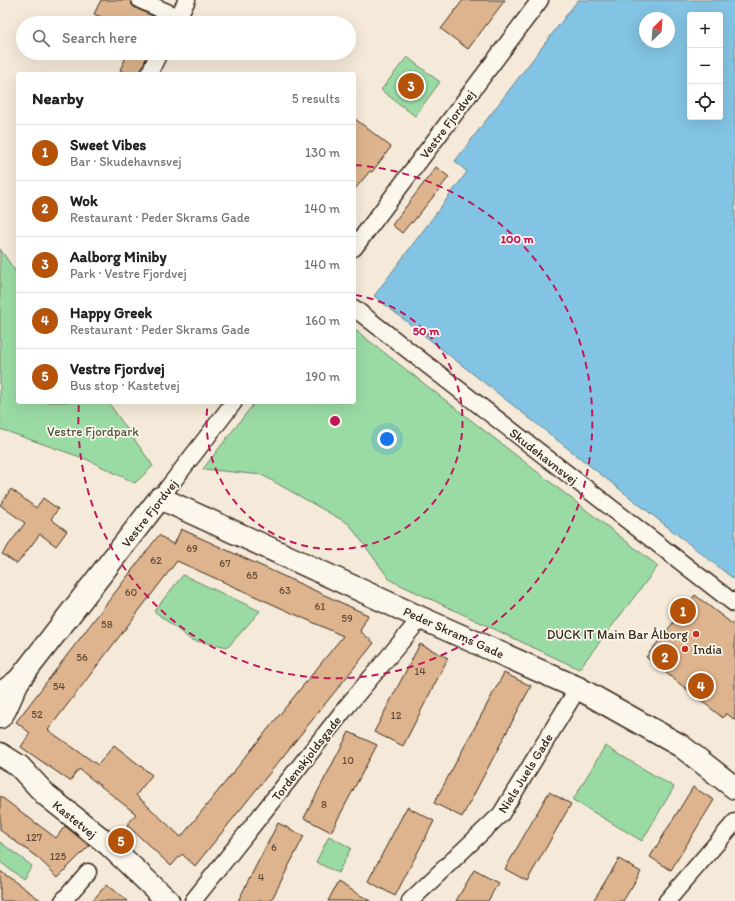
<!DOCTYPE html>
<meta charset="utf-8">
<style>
body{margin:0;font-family:Itim,sans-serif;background:#f2f2f2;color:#222}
.controls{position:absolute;right:12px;top:12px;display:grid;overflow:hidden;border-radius:4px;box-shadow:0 4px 16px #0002}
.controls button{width:36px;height:36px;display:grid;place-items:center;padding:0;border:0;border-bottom:1px solid #e0e0e0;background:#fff;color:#222;font:20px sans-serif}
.compass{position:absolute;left:639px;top:12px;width:36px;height:36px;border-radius:50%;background:#fff;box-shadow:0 4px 16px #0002;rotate:25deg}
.you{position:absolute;left:387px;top:439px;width:14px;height:14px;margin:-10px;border:3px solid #fff;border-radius:50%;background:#1a73e8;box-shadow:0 0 0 6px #1a73e833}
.badge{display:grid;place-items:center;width:26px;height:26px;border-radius:50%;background:#b45309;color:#fff;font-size:13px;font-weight:700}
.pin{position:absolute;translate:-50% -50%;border:2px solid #fff;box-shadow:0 1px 4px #0006}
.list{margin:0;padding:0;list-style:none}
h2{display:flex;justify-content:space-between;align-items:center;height:52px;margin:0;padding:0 16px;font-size:17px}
h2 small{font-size:13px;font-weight:400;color:#767676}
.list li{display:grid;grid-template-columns:26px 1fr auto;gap:12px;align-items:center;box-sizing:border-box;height:56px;padding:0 16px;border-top:1px solid #e0e0e0}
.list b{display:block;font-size:15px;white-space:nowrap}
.list p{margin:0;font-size:13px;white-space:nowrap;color:#767676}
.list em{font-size:13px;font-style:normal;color:#767676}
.icon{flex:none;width:22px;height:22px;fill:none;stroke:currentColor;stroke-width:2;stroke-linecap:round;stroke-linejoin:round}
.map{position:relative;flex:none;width:735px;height:901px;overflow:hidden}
.search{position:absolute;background:#fff;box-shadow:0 4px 16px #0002;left:16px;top:16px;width:340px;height:44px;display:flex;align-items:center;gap:10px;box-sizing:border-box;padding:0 14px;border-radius:22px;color:#767676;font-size:15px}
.panel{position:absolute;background:#fff;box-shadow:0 4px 16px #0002;left:16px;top:72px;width:340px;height:332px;border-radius:4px}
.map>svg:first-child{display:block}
.green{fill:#9adba5;stroke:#6a8262}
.water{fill:#83c3e3;stroke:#668694;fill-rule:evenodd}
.building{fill:#ddb48d;stroke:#3b2a1e;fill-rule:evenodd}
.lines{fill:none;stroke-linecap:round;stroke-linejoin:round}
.street-casing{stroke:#3b2a1e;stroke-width:19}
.secondary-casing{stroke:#3b2a1e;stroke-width:25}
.street{stroke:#fbf7ec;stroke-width:16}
.secondary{stroke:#fbf7ec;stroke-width:22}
.ring{fill:none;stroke:#c2185b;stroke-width:2;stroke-dasharray:7 5}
.poi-dot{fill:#c8321e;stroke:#fbf7ec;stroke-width:1.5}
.labels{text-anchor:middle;stroke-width:3.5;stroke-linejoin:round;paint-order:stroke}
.number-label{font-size:11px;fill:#644c3a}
.street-label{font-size:13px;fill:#3b2a1e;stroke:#fbf7ec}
.park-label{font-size:13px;fill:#535640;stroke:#fbf7ec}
.poi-label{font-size:13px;fill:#3b2a1e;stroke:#fbf7ec;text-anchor:end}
.centre{fill:#c2185b;stroke:#fbf7ec;stroke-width:2}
.ring-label{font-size:12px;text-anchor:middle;font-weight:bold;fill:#c2185b;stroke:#fbf7ec;stroke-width:3.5;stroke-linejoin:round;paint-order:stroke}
</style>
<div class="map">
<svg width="735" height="901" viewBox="0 0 735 901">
<rect width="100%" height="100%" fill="#f5ead9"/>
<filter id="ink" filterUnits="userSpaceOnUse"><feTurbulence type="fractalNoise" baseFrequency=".025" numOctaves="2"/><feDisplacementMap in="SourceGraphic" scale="8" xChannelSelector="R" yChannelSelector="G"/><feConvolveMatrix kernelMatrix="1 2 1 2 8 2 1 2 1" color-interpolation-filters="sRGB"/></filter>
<g filter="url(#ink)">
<g class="green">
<polygon points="407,57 440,82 415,116 381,90"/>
<polygon points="0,249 18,275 18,402 108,402 153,466 135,483 86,459 0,429"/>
<polygon points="354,329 658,566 579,669 390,580 349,524 262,475 203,469 255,402 354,402"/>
<polygon points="183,575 260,611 228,647 191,640 154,611"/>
<polygon points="605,746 674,787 642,841 573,800"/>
<polygon points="329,836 351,848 338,873 316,862"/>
<polygon points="0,842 32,866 23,879 0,862"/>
</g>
<path class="water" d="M578 0H735V580L374 296 467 172 455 161ZM690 15H720V117H690ZM645 18H669V42H645Z"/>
<g class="building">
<polygon points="101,0 131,0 132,5 136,8 159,19 157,23 115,23 94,14"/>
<polygon points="463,0 505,0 468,49 441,29"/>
<polygon points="128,53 148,53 140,74 128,74 120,70"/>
<polygon points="354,118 391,147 372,172 370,171 354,190"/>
<polygon points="436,167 449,177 412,223 411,222 402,233 392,225"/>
<polygon points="11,489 36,508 43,498 58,509 51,519 67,531 56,546 40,534 17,564 2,554 25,523 0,505"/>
<path d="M181 529 368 615 360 631 374 643 195 866 182 854 171 866 127 825 136 814 79 769 70 781 21 747 30 733 16 722 159 535 174 545ZM177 561 343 636 181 837 136 795 152 775 128 756 114 745 98 765 48 730Z"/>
<polygon points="695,595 735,626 735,720 726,713 723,718 646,657"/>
<polygon points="420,644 448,658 403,746 374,732"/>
<polygon points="504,673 531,686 462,817 434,803"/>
<polygon points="349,732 377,745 331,832 304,818"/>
<polygon points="693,787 714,800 671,870 650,857"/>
<polygon points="549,792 571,804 527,881 505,869"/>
<polygon points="0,796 56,838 65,826 89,846 58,877 38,858 0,830"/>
<polygon points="407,807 434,821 395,896 368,881"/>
<polygon points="278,823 304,836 271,901 238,901"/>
<polygon points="619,859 641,872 623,901 593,901"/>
<polygon points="474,870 498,883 488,901 456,901"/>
<polygon points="0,871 42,901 0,901"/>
<polygon points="338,882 370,901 328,901"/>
<polygon points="107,884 127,901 92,901"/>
</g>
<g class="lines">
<defs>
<g id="street">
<polyline points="140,0 178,17 175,23"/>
<polyline points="178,17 187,0"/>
<polyline points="149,74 159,53"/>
<polyline points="354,248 540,0"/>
<polyline points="354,308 735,604"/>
<polyline points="160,498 234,402"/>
<polyline points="63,901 88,872"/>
<polyline points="193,901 348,705 421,618"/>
<polyline points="410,901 501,814 578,688"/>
<polyline points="667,901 735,822"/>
</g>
<g id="secondary">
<polyline points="0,694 19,680 160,498 421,618 578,688 681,746 735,788"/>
<polyline points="0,717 5,710 18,681"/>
<polyline points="0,754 19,766 46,795 109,845 168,901"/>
</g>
</defs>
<use href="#street" class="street-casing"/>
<use href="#secondary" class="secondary-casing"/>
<use href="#street" class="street"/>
<use href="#secondary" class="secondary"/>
</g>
</g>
<g class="ring">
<path d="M355 295A128 128 0 1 1 208 402"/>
<path d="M355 165A257 257 0 1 1 79 403"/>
</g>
<g class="poi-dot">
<circle cx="696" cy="634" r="4"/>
<circle cx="685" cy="649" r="4"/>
</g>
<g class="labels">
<g class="number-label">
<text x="192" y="552">69</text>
<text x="156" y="564">62</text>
<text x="225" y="567">67</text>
<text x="252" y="579">65</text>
<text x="285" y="594">63</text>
<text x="131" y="596">60</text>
<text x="320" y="610">61</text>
<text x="347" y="622">59</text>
<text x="107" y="628">58</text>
<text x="82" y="661">56</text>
<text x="420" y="675">14</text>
<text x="59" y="690">54</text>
<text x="37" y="718">52</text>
<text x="396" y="719">12</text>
<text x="348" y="764">10</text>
<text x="324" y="808">8</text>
<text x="34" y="841">127</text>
<text x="274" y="851">6</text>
<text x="58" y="860">125</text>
<text x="261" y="881">4</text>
</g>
<g class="street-label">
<text transform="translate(447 124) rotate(-53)" y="5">Vestre Fjordvej</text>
<text transform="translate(544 456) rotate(38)" y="5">Skudehavnsvej</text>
<text transform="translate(149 513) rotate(-52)" y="5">Vestre Fjordvej</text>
<text transform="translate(454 632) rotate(24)" y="5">Peder Skrams Gade</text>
<text transform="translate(306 758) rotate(-52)" y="5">Tordenskjoldsgade</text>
<text transform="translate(525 773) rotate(-58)" y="5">Niels Juels Gade</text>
<text transform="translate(75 819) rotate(39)" y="5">Kastetvej</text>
</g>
<g class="park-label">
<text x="93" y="436">Vestre Fjordpark</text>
</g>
<g class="poi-label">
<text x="688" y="639">DUCK IT Main Bar Ålborg</text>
<text x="693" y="654" text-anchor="start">India</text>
</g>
</g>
<circle cx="335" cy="421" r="6" class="centre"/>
<g class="ring-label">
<text x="517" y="243">100 m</text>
<text x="426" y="335">50 m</text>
</g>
</svg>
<div class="controls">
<button>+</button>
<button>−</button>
<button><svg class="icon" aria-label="locate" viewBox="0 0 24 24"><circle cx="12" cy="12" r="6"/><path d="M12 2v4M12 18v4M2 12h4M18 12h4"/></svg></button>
</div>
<svg class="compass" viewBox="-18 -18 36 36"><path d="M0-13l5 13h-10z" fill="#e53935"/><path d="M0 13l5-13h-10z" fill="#767676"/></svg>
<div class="you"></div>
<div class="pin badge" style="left:683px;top:611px">1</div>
<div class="pin badge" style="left:665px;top:657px">2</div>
<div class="pin badge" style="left:411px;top:86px">3</div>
<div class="pin badge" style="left:701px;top:686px">4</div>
<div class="pin badge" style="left:121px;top:841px">5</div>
<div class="search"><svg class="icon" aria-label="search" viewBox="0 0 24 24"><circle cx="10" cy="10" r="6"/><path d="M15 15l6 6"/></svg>Search here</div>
<section class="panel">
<h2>Nearby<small>5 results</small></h2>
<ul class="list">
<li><span class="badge">1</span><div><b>Sweet Vibes</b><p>Bar · Skudehavnsvej</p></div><em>130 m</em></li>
<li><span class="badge">2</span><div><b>Wok</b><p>Restaurant · Peder Skrams Gade</p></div><em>140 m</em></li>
<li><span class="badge">3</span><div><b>Aalborg Miniby</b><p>Park · Vestre Fjordvej</p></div><em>140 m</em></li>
<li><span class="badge">4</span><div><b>Happy Greek</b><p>Restaurant · Peder Skrams Gade</p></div><em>160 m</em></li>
<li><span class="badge">5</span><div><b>Vestre Fjordvej</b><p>Bus stop · Kastetvej</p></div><em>190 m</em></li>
</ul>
</section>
</div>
